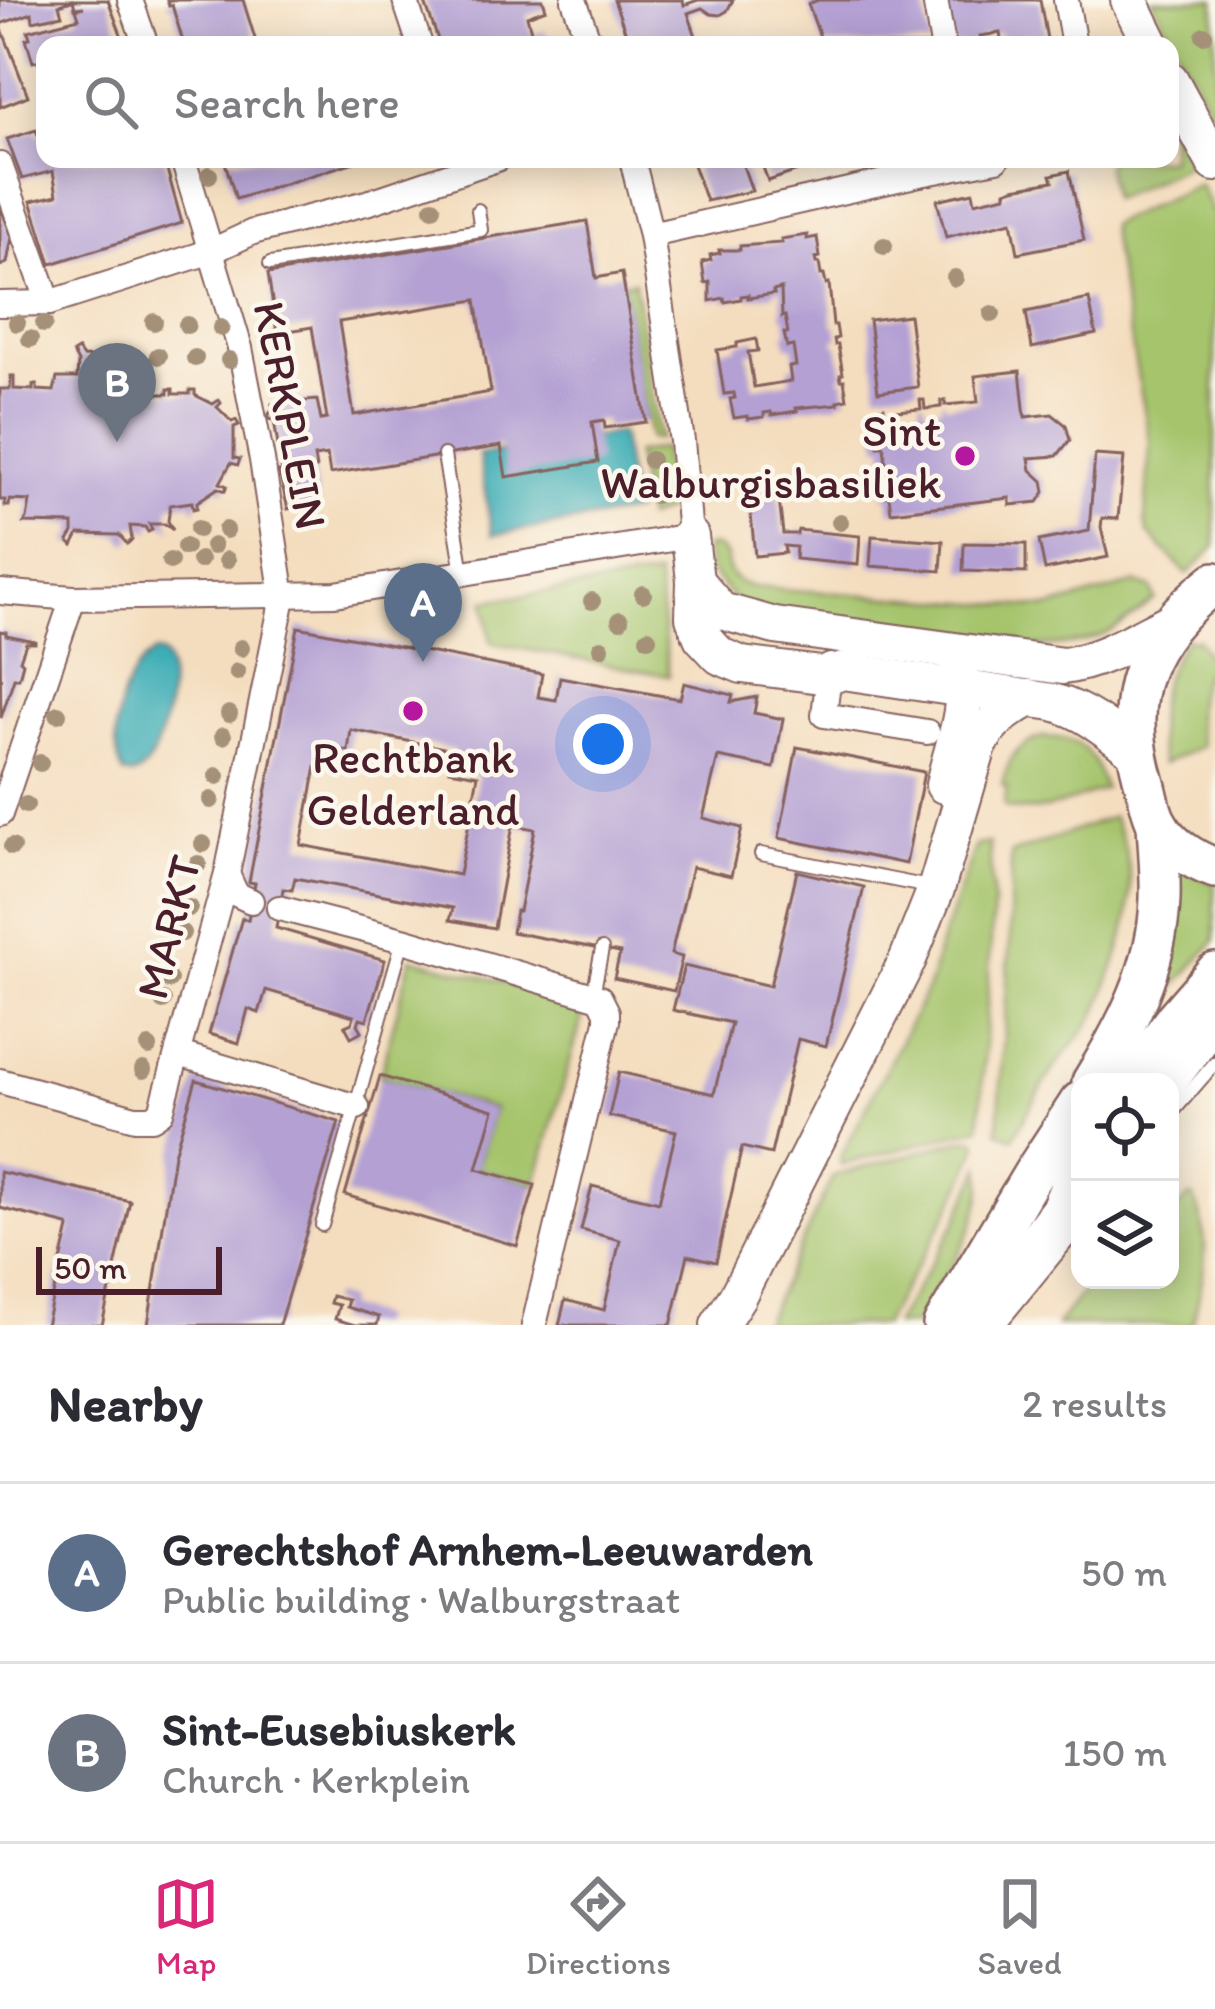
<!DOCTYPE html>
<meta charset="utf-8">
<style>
body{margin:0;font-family:Itim,sans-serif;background:#f2f2f3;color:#2b2b33}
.controls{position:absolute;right:36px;bottom:36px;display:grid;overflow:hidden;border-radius:24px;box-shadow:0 6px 30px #0003}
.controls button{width:108px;height:108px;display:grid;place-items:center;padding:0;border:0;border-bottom:3px solid #e1e1e2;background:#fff;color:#2b2b33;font:60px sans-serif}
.scale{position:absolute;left:36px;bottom:30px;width:186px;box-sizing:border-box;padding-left:12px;border:6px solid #4a1f2b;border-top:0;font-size:33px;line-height:42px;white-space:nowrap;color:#4a1f2b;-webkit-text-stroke:9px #fbf7ec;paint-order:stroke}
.you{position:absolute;left:603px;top:744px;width:42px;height:42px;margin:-30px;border:9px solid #fff;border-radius:50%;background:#1a73e8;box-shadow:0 0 0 18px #1a73e833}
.badge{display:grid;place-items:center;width:78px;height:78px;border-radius:50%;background:#db2777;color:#fff;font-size:39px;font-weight:700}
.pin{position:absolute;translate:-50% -99px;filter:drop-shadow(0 3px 6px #0008)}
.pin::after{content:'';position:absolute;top:63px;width:42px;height:36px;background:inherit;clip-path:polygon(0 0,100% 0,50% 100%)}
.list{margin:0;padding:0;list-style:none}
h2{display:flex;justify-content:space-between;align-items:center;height:156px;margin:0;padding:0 48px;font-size:51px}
h2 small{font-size:39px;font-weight:400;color:#7c7c81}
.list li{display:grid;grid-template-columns:78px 1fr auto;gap:36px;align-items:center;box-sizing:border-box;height:180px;padding:0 48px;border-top:3px solid #e1e1e2}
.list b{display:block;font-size:45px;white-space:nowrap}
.list p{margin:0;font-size:39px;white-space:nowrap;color:#7c7c81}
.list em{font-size:39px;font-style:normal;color:#7c7c81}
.icon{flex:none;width:66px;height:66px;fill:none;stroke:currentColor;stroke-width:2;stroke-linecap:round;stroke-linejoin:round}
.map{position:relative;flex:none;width:1215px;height:1325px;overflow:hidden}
.search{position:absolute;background:#fff;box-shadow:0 6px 30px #0003;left:36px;right:36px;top:36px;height:132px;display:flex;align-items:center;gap:30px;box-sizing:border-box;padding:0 42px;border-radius:24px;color:#7c7c81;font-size:45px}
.sheet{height:516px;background:#fff}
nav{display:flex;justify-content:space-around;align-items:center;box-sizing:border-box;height:168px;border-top:3px solid #e1e1e2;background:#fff;font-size:33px;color:#7c7c81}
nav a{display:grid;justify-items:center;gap:6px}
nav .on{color:#db2777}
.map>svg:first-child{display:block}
.green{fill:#a5c46c;stroke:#78724c;stroke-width:3}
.water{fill:#3cadb6;stroke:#436670;stroke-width:3}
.building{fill:#b4a0d3;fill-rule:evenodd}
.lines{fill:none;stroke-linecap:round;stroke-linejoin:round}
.lane-casing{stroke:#86625e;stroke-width:16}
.street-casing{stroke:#86625e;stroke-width:28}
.secondary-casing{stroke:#86625e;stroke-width:40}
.primary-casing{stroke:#86625e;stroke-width:44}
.lane{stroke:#fff;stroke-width:12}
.street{stroke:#fff;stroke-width:24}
.secondary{stroke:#fff;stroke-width:36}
.primary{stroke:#fff;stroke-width:39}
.tree{fill:#a59078}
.poi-dot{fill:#b5179e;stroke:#fbf7ec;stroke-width:4.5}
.labels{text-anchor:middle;stroke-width:9;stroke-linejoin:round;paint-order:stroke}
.street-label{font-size:45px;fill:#4a1f2b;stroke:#fbf7ec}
.poi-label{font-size:45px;fill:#4a1f2b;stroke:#fbf7ec;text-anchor:end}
</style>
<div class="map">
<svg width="1215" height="1325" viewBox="0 0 1215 1325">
<rect width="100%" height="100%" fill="#fbf7ec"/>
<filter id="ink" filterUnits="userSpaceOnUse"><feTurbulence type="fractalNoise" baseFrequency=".00833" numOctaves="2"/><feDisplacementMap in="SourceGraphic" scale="24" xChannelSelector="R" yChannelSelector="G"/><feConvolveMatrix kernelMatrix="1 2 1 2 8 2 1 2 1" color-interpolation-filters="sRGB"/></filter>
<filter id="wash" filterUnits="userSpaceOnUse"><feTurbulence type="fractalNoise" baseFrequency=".004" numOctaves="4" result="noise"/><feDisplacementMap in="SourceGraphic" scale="48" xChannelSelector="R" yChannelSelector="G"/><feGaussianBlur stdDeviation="2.7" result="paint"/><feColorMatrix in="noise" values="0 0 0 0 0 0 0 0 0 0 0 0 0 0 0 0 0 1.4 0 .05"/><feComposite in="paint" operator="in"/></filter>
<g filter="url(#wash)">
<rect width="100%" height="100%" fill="#f4ddbe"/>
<g class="green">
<polygon points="1152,0 1215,0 1215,119"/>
<polygon points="1170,128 1189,164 1112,199 1106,166 1110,159 1170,159"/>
<polygon points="1199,184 1215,216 1215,547 1187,574 1147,532 1145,521 1150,441 1109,225"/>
<polygon points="634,281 659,439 650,439 623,283"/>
<polygon points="662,448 668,505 666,511 646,518 635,454"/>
<path d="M710 546 718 548 726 556C726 576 735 582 753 587L1048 608 1136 583 1151 588 1155 599C1110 635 1094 646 1034 646L742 609 710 571 706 548Z"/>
<polygon points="657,576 669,676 491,643 485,601"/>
<path d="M1188 637 1193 641 1197 638 1211 664C1194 687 1193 720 1202 746L1162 764C1152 717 1157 675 1188 637Z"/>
<path d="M1042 737C1084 737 1093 752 1104 789 1073 799 1039 818 1005 807L1004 802 1007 788 1002 786C1008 760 1015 746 1042 737Z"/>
<path d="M1112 817C1140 867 1132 919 1113 970 1107 984 1103 1000 1096 1014 1085 1033 1069 1048 1056 1066 1040 1089 1027 1114 1013 1138L998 1131 1010 937 1011 854Z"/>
<polygon points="989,843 993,905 980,1127 841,1165 840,1159 930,983 937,952 976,845"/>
<polygon points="1176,865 1215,884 1215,941 1177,984 1138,1035"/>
<polygon points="411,958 573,1000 582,1019 535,1185 477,1169 494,1109 380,1076"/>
<path d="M964 1139H976L978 1144C957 1210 915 1264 883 1325H763L833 1176Z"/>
<path d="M981 1167C991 1217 941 1281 915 1325H894L956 1222Z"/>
<path d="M1189 1197H1193C1214 1237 1203 1283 1192 1325H1057L1092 1280H1170V1215Z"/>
</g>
<g class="water">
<polygon points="620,433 634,512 492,535 479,455"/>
<path d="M155 652C158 653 161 654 163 656 181 674 159 769 134 775 130 776 127 774 124 774 105 739 121 673 155 652Z"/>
</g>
<g id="blocks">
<g class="building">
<polygon points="0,0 72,0 72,1 59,5 62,15 33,21 32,13 0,24"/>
<polygon points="73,0 108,0 125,45 45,45 45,59 33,62 26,39 30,38 28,31 79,18 76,9 84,7 75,8"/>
<polygon points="167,0 243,0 257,45 184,45 172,5 169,6"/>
<polygon points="424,0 543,0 546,9 527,16 532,35 545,31 549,45 458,45 457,41 440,45"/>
<polygon points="614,0 683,0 684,5 698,0 733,0 727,11 720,15 711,14 702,8 688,13 699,45 630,45"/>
<polygon points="818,0 923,0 931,45 823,45 808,4"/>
<polygon points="945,0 1040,0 1048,45 1002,45 1000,33 980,36 982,42 974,45 953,45"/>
<polygon points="0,24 28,96 0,107"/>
<polygon points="36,130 38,135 45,133 45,159 164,159 182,223 51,264 31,201 57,195 53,171 22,179 7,139"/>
<polygon points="224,159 361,159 361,160 236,199"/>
<polygon points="691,159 752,159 742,163 752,191 706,201"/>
<polygon points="760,159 829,159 830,160 768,181"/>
<polygon points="1069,171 1084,240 1018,253 1012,221 946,237 937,200 973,192 975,202 1006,195 1006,191 1014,188 1053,181 1051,175"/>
<polygon points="0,206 12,237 7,263 0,266"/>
<path d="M587 221 596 278 622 273 646 422 605 428 604 420 592 422 598 462 506 477 501 446 330 474 327 455 314 457 316 468 313 469 319 503 288 509 279 472H282L274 420 269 419V414L273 409 272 404 317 400 321 420 327 419 312 327 277 333 268 274ZM476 300 491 392 354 415 339 322Z"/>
<polygon points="807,235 807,239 817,237 820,257 815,258 816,263 819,263 821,275 824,275 826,284 829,283 833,325 836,325 838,338 834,339 835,345 838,345 843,374 840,375 841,380 844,380 847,399 838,401 838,404 796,408 797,411 772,415 771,412 764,413 764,417 748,419 748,416 734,418 730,399 735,398 734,393 724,394 717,350 737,347 737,343 756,339 758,351 748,352 754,387 791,381 789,367 796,366 793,346 787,347 784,333 788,333 785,316 782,317 781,289 773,291 774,294 748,298 748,295 741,296 741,299 725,302 724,298 710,301 710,282 705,283 702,262 711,260 710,255 720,253 719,250 740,250 740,246 782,243 781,239"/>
<polygon points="1089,299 1096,334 1032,348 1026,312"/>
<polygon points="909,315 918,387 878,392 869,320"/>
<polygon points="78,350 83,357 121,359 130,352 136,360 150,360 149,389 151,389 151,394 168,394 168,389 173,389 173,394 190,394 190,390 195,390 195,395 213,404 219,400 221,403 217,407 232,422 236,420 239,425 234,427 234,458 240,459 238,465 231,463 220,483 227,486 225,491 218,488 197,502 197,508 193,509 192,502 170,505 168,521 173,530 165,524 149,524 152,530 148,532 145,527 130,526 132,540 127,544 119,535 79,534 73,546 68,541 73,533 73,524 24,523 27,519 30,501 10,500 9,506 5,506 5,500 0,500 0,389 10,389 11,376 14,376 14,389 33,390 33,385 37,385 37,390 54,391 57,378 77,378 78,362 73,353"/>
<polygon points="1020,371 1025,417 1052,414 1066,425 1070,440 1057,456 1029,458 1031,470 1043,481 1045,492 1038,502 1010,505 1010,498 891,512 889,496 884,496 884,492 889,491 884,446 878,446 877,434 882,433 880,418 875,418 874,413 879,413 879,408 884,407 884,412 921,409 920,400 924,400 925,409 941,407 941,401 945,400 945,405 978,402 975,376"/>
<polygon points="1095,455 1124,457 1118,519 1102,518 1101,528 1108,557 1045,570 1039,541 1089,531"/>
<polygon points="778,491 783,534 797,534 798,530 860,536 858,565 795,559 796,547 784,546 785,553 755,556 749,494"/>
<polygon points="872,536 943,541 941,571 870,566"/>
<polygon points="964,543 1026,544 1026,573 963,571"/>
<path d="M298 627 542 674 538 697 556 700 560 677 680 699 684 683 733 695 731 702 757 697 754 713 783 719 774 768 718 757 703 818 742 828 731 876 692 867 671 954 682 957 674 991 614 978 620 953 512 932 516 911H519L535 829 513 825 494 928 450 920 453 908 295 878 292 890 283 889 276 928 385 960 367 1020 360 1018 358 1024 362 1031 351 1037 345 1026 352 1023 354 1016 266 990 259 1013 248 1009 239 1043 209 1034 242 918 248 920 255 883 249 882ZM351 730 454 750 450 770 478 775 459 875 301 845 320 746 348 751Z"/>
<polygon points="0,631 6,632 6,635 35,641 35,643 26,643 20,660 23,663 19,678 14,678 1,718"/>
<polygon points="797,747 924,772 906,864 779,838"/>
<polygon points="797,871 864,887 826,1046 798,1039 771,1154 742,1147 716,1262 688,1255 671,1325 559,1325 565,1300 604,1310 620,1240 581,1230 592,1186 659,1202 676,1131 609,1116 619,1072 714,1094 731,1023 673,1010 684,966 770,986"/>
<polygon points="380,1076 494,1110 477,1169 535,1185 517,1246 345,1195"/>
<polygon points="196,1080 339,1122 279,1325 148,1325 174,1154"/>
<polygon points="0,1172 130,1201 102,1325 46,1325 69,1228 68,1225 0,1208"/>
<polygon points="332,1296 348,1300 346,1307 379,1317 377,1325 355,1325 335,1319 339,1305 330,1303"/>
</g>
</g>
</g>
<g filter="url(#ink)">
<use href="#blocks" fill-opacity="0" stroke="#86625e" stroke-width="3"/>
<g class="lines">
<defs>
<g id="lane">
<polyline points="270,264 481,230 478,210"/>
<polyline points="444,455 463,573"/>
<polyline points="761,854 929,887"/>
<polyline points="593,995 602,949"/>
<polyline points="1170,1115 1215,1063"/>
<polyline points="322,1225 403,940"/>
<polyline points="999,1325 1080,1226"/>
</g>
<g id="street">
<polyline points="130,0 146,45"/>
<polyline points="405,0 420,45"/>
<polyline points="574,0 590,45"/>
<polyline points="935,0 943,45"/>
<polyline points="1066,0 1074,45"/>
<polyline points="0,165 49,303"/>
<polyline points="651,235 915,175 997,159"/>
<polyline points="0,304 49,303 212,251 253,232 370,202 497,159"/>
<polyline points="0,592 73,598 335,594 690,536 682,441 651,235 632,159"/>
<polyline points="830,666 824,715 927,732"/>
<polyline points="0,814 73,598"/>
<polyline points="227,874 236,894 251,901"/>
<polyline points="279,908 403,940 600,998 607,1012 607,1021 534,1325"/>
<polyline points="179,1054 357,1107"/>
<polyline points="0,1081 135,1118 152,1118 161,1112 227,874 283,597 262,460 240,348 183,159"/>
</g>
<g id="secondary">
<polyline points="1129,0 1151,45"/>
<polyline points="1170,80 1215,163"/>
<path d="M690 536 695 581 694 617 702 637 720 656 742 665 829 676 843 671 1053 702C1086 711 1111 732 1137 753"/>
<path d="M695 581 721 611 775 626 1063 666C1101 661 1134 640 1168 623"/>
<path d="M944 785C951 748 972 706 959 669"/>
<path d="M719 1325 737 1297 908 959 936 889 978 747C990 722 1005 711 1030 698"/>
</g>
<g id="primary">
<path d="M1215 582C1143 638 1118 697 1146 787 1149 798 1151 813 1157 823 1169 845 1192 860 1215 868"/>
<path d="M1092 1082C1127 1026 1158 966 1160 899 1161 874 1158 848 1157 823"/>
<polyline points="1130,1082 1175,1019 1215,973"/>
<polyline points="1166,1082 1215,1018"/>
<polyline points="943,1325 1033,1174 1080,1102"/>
<polyline points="974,1325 1060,1211 1080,1163"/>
</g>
</defs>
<use href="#lane" class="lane-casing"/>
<use href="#street" class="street-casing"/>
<use href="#secondary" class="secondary-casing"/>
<use href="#primary" class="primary-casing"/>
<use href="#lane" class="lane"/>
<use href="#street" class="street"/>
<use href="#secondary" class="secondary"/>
<use href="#primary" class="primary"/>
</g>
<g class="tree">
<circle cx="1204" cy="35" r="9"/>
<circle cx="209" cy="175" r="9"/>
<circle cx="433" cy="208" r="9"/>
<circle cx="884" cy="246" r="9"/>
<circle cx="955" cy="278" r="9"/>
<circle cx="992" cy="314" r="9"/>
<circle cx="154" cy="322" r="9"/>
<circle cx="17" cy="323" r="9"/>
<circle cx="44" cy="324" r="9"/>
<circle cx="187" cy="325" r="9"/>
<circle cx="221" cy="328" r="9"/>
<circle cx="30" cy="339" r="9"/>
<circle cx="158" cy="356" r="9"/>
<circle cx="195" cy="358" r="9"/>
<circle cx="229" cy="360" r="9"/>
<circle cx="651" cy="460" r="9"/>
<circle cx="655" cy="495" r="9"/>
<circle cx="840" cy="522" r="9"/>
<circle cx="198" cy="529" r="9"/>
<circle cx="226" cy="530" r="9"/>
<circle cx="213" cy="546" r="9"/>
<circle cx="185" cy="547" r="9"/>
<circle cx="200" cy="560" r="9"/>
<circle cx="227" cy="560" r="9"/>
<circle cx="170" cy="561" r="9"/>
<circle cx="643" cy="594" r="9"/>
<circle cx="592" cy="601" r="9"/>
<circle cx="620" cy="620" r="9"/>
<circle cx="648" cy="638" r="9"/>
<circle cx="241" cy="648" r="9"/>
<circle cx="601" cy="648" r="9"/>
<circle cx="237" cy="672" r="9"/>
<circle cx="58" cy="714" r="9"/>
<circle cx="229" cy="714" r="9"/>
<circle cx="223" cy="736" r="9"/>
<circle cx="40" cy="763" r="9"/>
<circle cx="217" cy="776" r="9"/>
<circle cx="211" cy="800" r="9"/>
<circle cx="26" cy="805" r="9"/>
<circle cx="203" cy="844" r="9"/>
<circle cx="12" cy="847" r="9"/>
<circle cx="198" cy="864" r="9"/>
<circle cx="189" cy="908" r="9"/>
<circle cx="182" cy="933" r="9"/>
<circle cx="169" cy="980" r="9"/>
<circle cx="163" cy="1001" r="9"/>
<circle cx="149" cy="1047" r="9"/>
<circle cx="143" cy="1070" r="9"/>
</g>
</g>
<g class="poi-dot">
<circle cx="965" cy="456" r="12"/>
<circle cx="413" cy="711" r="12"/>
</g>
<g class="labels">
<g class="street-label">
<text transform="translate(291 415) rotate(79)" y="16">KERKPLEIN</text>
<text transform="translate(168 927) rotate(-76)" y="16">MARKT</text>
</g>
<g class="poi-label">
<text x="941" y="446">Sint<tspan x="941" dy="52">Walburgisbasiliek</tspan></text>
<text x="413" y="773" text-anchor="middle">Rechtbank<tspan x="413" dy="52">Gelderland</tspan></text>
</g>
</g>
</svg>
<div class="controls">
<button><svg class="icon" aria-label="locate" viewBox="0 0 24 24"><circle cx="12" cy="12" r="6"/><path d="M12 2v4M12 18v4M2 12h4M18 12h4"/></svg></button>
<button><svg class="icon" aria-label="layers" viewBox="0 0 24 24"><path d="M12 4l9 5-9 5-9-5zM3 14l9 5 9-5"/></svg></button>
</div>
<div class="scale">50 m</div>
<div class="you"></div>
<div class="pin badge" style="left:423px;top:662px;background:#5c6f8a">A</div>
<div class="pin badge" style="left:117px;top:442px;background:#6b7280">B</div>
<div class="search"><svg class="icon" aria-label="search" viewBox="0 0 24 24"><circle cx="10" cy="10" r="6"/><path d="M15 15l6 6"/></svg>Search here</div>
</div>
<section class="sheet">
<h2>Nearby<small>2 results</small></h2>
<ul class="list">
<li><span class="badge" style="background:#5c6f8a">A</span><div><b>Gerechtshof Arnhem-Leeuwarden</b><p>Public building · Walburgstraat</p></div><em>50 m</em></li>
<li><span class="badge" style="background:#6b7280">B</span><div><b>Sint-Eusebiuskerk</b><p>Church · Kerkplein</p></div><em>150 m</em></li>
</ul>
</section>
<nav>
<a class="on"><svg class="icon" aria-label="map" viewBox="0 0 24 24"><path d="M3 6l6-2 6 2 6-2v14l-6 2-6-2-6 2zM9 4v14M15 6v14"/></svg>Map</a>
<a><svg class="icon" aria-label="directions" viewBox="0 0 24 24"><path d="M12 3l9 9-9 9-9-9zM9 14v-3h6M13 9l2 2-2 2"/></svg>Directions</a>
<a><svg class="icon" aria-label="saved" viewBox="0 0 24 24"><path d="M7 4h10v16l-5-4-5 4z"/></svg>Saved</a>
</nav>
